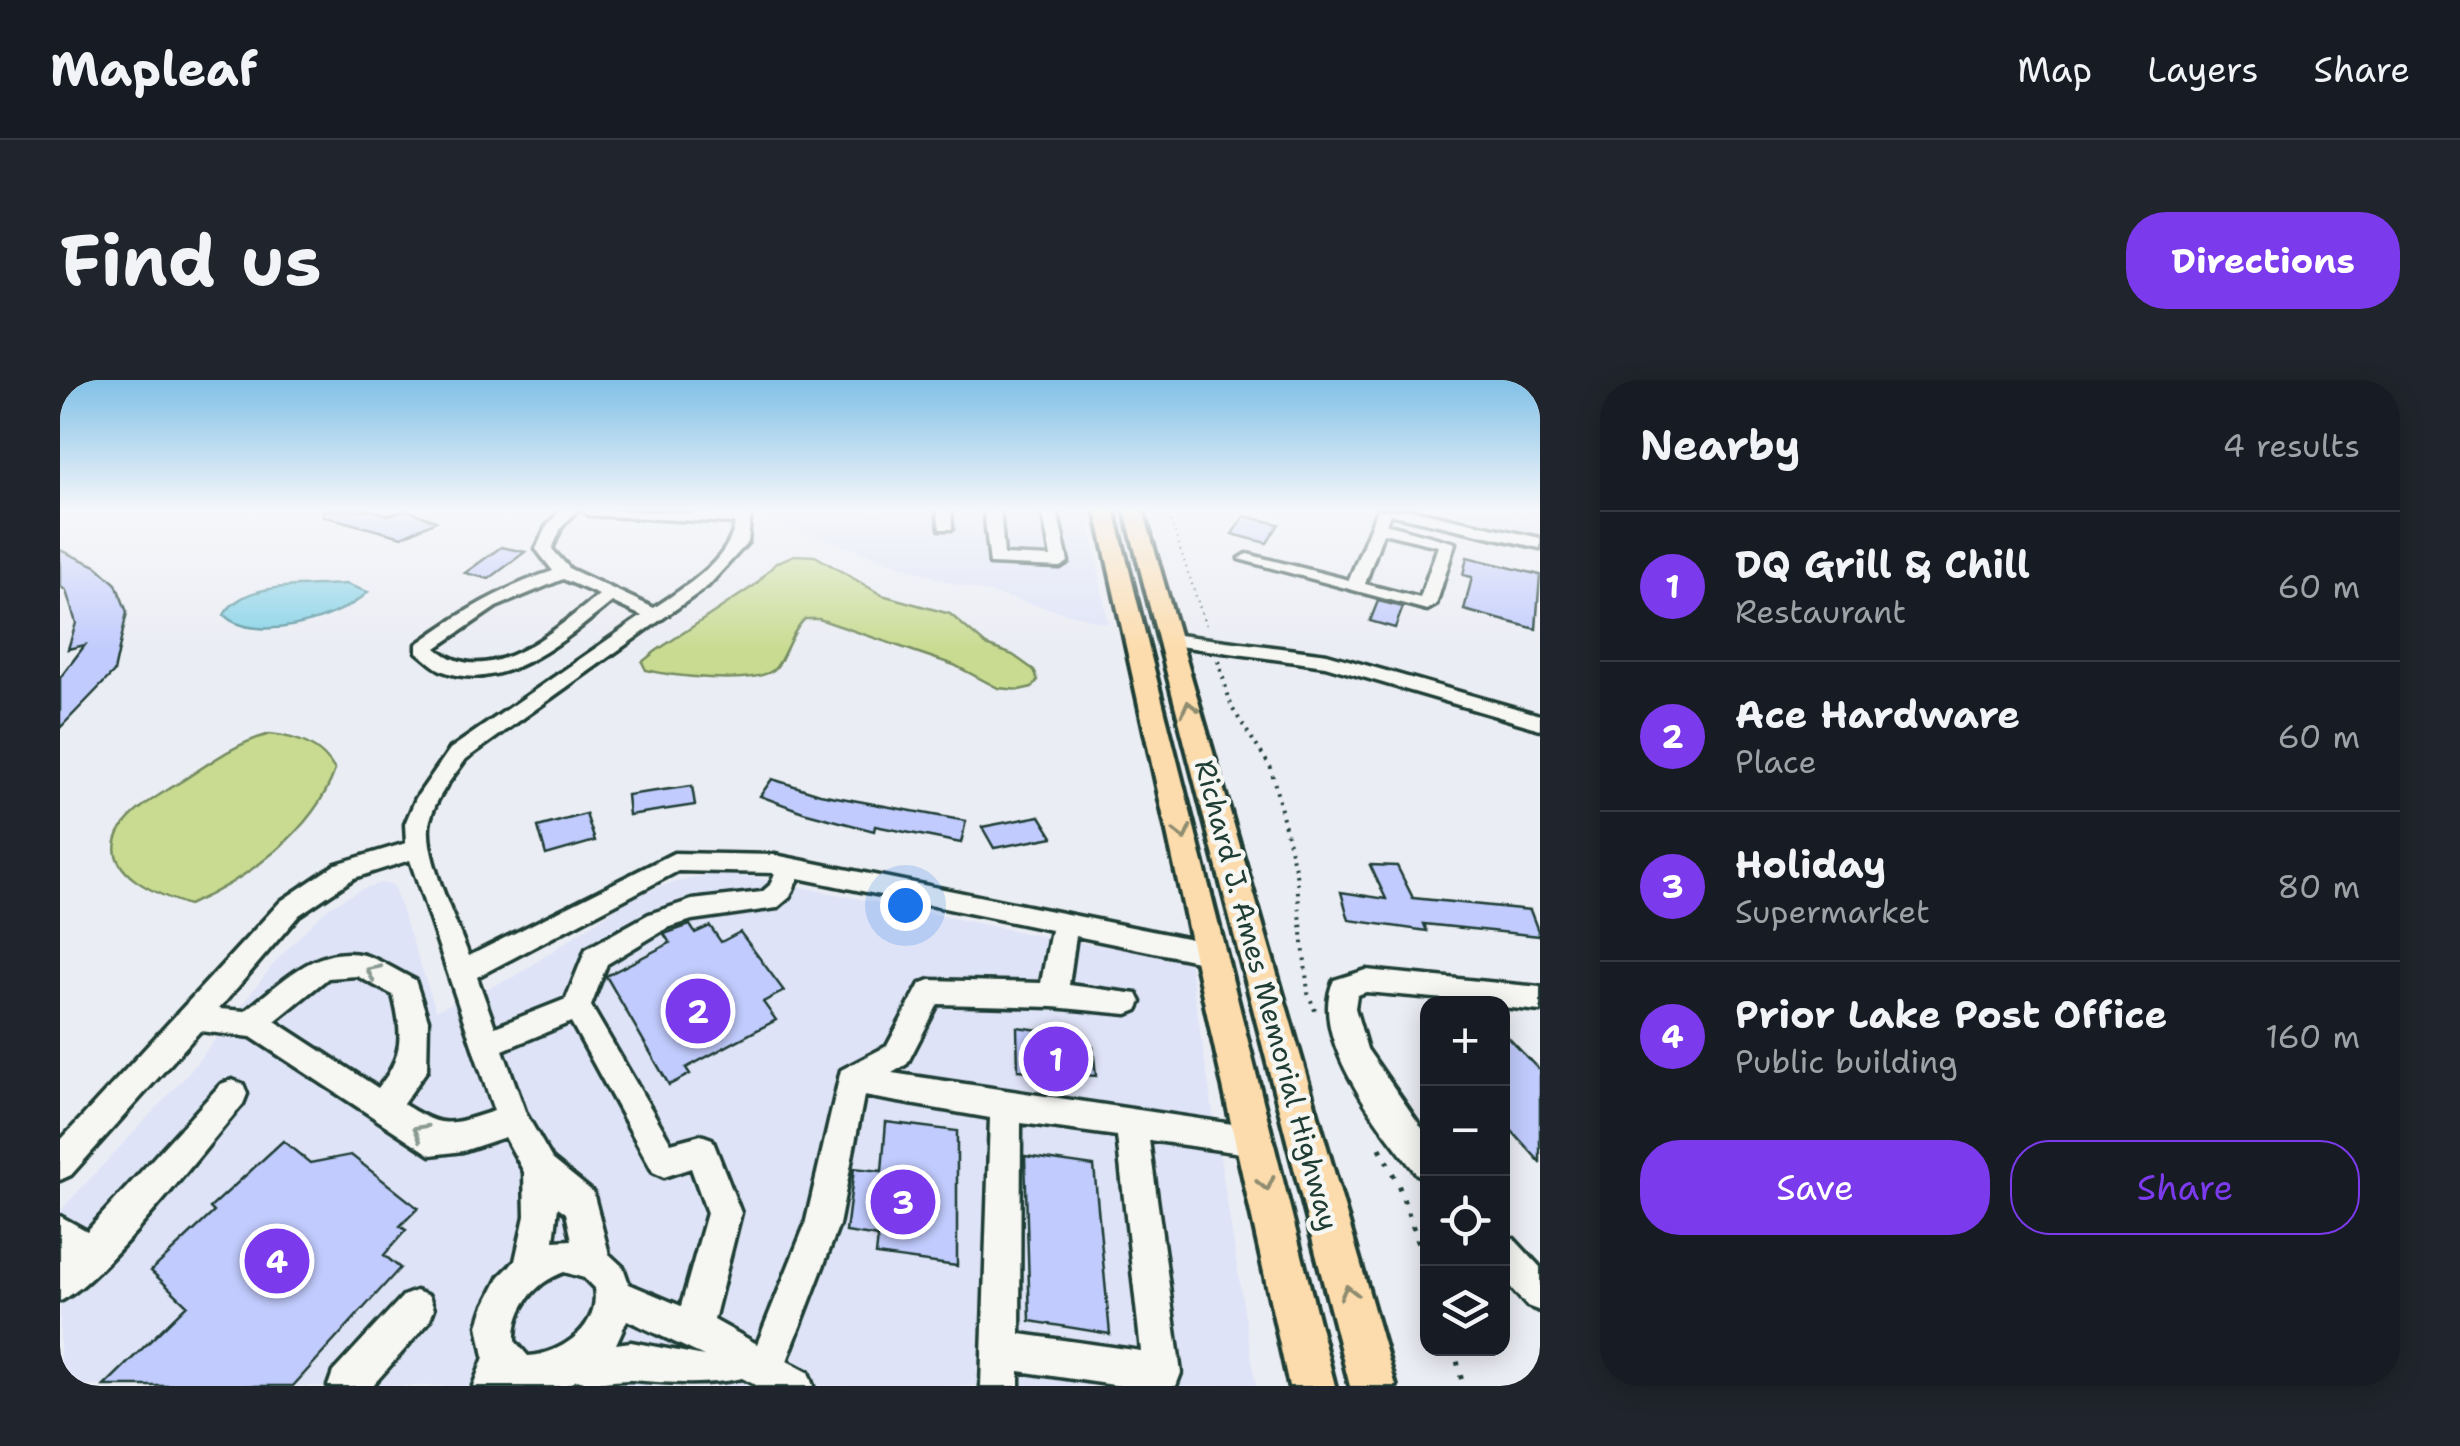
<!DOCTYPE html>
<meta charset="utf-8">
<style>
body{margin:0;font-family:"Shantell Sans",sans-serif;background:#20242c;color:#f1f3f6}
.controls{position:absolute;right:30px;bottom:30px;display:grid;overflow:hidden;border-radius:20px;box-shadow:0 5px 25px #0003}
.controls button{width:90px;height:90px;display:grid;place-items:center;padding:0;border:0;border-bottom:2px solid #363941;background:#171b24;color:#f1f3f6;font:50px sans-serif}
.you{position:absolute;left:845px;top:525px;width:35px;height:35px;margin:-25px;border:8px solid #fff;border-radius:50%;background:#1a73e8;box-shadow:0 0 0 15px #1a73e833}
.badge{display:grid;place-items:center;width:65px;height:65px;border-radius:50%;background:#7c3aed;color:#fff;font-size:32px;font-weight:700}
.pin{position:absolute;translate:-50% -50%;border:5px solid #fff;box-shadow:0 2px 10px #0006}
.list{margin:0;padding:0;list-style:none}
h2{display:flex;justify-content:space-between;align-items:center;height:130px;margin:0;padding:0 40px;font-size:42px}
h2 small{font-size:32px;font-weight:400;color:#9ea1a6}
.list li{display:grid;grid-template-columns:65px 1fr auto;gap:30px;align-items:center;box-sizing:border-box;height:150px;padding:0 40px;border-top:2px solid #363941}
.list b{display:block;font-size:38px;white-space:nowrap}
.list p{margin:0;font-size:32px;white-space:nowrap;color:#9ea1a6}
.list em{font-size:32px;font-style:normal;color:#9ea1a6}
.actions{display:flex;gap:20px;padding:30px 40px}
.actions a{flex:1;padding:22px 0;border:2px solid #7c3aed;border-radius:40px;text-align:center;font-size:35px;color:#7c3aed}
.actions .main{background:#7c3aed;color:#fff}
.icon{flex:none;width:55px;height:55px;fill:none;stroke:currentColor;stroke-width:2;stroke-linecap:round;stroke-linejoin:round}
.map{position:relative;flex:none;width:1480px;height:1006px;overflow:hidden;border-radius:40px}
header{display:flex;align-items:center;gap:60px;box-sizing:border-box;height:140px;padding:0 50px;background:#171b24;border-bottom:2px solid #363941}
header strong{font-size:48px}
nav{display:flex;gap:55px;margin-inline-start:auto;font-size:35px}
.intro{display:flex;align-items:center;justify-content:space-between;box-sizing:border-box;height:240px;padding:0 60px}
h1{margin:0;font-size:70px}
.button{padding:25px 45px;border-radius:40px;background:#7c3aed;color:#fff;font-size:35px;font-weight:700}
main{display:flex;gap:60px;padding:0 60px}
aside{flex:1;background:#171b24;border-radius:40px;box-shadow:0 5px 25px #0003}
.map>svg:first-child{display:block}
.built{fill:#dee3f7}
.green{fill:#c8db90;stroke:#748c62;stroke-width:2.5}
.water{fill:#86d2e6;stroke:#5d969f;stroke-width:2.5}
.building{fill:#c1cbfd;stroke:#1f3d34;stroke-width:2.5}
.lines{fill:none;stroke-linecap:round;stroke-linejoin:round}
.minor-casing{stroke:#1f3d34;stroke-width:7}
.major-casing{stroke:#1f3d34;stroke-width:8}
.path-far2{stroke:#1f3d34;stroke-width:2.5;stroke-dasharray:1 5;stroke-linecap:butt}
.path-far1{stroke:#1f3d34;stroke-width:4;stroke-dasharray:2.5 6;stroke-linecap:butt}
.path{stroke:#1f3d34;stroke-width:5;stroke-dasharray:4 10;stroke-linecap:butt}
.minor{fill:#f6f6f2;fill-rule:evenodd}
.major{fill:#fcdcac;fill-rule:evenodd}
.oneway{stroke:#8e8c70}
.oneway2{stroke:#8a9a93}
.labels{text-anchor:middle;stroke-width:9;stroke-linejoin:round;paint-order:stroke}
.street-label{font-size:28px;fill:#1f3d34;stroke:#f6f6f2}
</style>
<header>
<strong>Mapleaf</strong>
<nav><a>Map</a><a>Layers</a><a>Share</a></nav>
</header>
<div class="intro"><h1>Find us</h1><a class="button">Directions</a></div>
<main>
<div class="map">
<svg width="1480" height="1006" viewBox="0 0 1480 1006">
<rect width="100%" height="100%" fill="#ebedf4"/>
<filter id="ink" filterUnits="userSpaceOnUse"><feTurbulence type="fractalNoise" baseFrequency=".01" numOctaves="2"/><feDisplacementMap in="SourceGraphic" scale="20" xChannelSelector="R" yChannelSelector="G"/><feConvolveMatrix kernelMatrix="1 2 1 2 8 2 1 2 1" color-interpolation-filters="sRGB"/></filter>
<g filter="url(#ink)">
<g class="built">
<polygon points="708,130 1028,130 1048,244 891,203 708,140"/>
<polygon points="1376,130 1480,130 1480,153"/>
<polygon points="663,491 970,554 1129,580 1196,1006 0,1006 0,831 128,694 216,581 265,530 299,510 321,503 333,505 376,630 456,596 572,517 601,506"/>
</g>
<g class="green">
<path d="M734 175 755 176 822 215 890 234 926 265 953 275 974 290 978 300 972 307 959 310 938 308 894 285 759 239H745C729 253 723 285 712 291 689 305 611 296 586 290L582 282 596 271 695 205 716 183Z"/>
<path d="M210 354C237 357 261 365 275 390 254 451 186 500 128 525 99 515 36 492 61 449 73 429 103 413 122 401 151 382 176 363 210 354Z"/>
</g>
<path class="water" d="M286 204 308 212C281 239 194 265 164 235 184 200 251 207 286 204Z"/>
<g class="building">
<polygon points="263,130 311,130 329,135 347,130 376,141 342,157 263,136"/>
<polygon points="1184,136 1219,144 1207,163 1172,154"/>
<polygon points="441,167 465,172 429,199 405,193"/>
<polygon points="0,170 36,186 56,204 67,232 54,292 0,348 0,298 25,265 8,269 16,243 6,211 0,206"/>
<polygon points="1407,177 1480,195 1476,249 1404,230 1412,197 1403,195"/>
<polygon points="1318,221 1343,227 1335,248 1310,241"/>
<polygon points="712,399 760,414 906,441 901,463 815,446 814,451 743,432 700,416"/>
<polygon points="632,406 635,425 569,435 567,415"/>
<polygon points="526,434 535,461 486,475 478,447"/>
<polygon points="980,436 993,457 934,468 922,447"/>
<polygon points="1310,485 1337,486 1353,518 1470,530 1480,556 1364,544 1367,551 1289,540 1281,512 1326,519"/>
<polygon points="630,545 635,553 650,546 661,562 680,552 724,611 703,622 716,640 626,688 630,694 609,705 546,596 610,563 604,554"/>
<polygon points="957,647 1010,654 1011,664 1033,667 1036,696 958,690"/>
<polygon points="1442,651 1480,691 1480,782 1442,740"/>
<polygon points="826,742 897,751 897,886 816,875 818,857 786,852 794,788 822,791"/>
<polygon points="223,761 250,783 291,775 358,828 340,846 346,850 324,875 340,888 233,1006 44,1006 127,925 91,891 154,832 150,828"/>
<polygon points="965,776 1034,786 1050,954 970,941"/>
</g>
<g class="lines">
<defs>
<g id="minor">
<path d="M501 130H517L501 148 492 169 510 189 594 228C624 207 669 182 675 143L529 135 522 130 676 134 677 130H691L688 162 648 206 406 379C392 398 376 417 370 440 362 473 397 543 409 576L614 473 715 475 1161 565 1165 573 1161 581 1152 584 1016 556 1009 605 1077 614 1081 622 1077 630 1067 634 993 627 878 624 847 684 832 693 1206 749 1211 760 1206 771 1195 775 1089 760 1121 993 1116 1006H1061L959 991V1006H921L930 738 804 716 779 845 727 981 748 992 753 1006H697L682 998C646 1006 610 1003 572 1000 553 999 535 1006 517 1000L504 1006H413L424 977 418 945 424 927 440 896 455 881 465 836 464 792 445 757 403 771 371 775 191 657 140 651 11 795 0 800V761L221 521 276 484 346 463 345 444 356 418 390 369 582 236 552 222C508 257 444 315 383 291 373 287 365 278 357 272V264C400 233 443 207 493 191L476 169 486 147ZM503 199 539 215C496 248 428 313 376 268L436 227ZM350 480 434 731C389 745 384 750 343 724L367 690 368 640 355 600C339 592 321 580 304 575 256 563 219 605 185 631L159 629 239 535 294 498ZM618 491 715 493 710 505 702 512 632 520 589 534 526 569 506 619 435 647 417 597ZM738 498 991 550 981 603 870 600 860 604 827 666 781 690 745 845 697 964 654 940 681 833 652 759 641 755 611 763 531 626 547 584 607 548 632 540 717 528 730 517ZM297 596 333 615C343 653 344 677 318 708L215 641 268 598ZM511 642 593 792 604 797 631 788 647 833 621 926 569 904 563 887 549 874 533 812 492 779 466 734 443 670ZM961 743 1057 756 1081 971 960 954ZM498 827 506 833 512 860 494 861ZM504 892 524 898 534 908C541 946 502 974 468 976L455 961C454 929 474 903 504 892ZM567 940 644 976 571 962 556 964Z"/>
<polygon points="877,130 891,130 892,149 880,149"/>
<polygon points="924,130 940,130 944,175 991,177 982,130 997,130 1008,182 1000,187 930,184"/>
<path d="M1317 130H1353L1480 158V168L1330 134 1326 144 1395 163 1376 225 1367 230 1179 179 1187 174 1289 200ZM1323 153 1378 166 1360 218 1305 204Z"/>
<polygon points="1111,254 1267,274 1480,335 1480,349 1265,286 1104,264 1102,260"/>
<path d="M1306 590 1480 607V631L1442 627V624L1306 612 1297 615 1295 628 1307 669 1368 757V799L1357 794C1323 751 1246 657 1274 600Z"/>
<path d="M172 700 183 704 187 714 183 724C147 765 42 903 0 921V836L27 851 161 704Z"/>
<polygon points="1442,854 1454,859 1480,887 1480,931 1467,926 1442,898"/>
<polygon points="356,911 369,916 374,929 369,942 312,1006 268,1006 273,992 343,916"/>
</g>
<g id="major">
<polygon points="1036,130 1054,130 1275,1006 1229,1006"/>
<polygon points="1065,130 1083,130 1336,1006 1290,1006"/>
</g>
</defs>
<use href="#minor" class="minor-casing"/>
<use href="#major" class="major-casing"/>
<polyline class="path-far2" points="1107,130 1147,249"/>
<polyline class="path-far1" points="1158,281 1172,328 1211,388 1236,493 1248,613 1256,633"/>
<g class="path">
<polyline points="1320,768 1338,804 1368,890"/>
<polyline points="1394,968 1403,1006"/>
</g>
<use href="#minor" class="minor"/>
<use href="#major" class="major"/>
</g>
<defs><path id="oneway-chevron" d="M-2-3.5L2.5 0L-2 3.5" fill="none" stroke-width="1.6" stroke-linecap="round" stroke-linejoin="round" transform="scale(2.5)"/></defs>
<g class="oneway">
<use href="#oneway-chevron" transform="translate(1129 328) rotate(-105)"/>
<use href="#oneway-chevron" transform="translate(1123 453) rotate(76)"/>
<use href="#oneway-chevron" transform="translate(1206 804) rotate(77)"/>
<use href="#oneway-chevron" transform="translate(1288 912) rotate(-105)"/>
</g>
<g class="oneway2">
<use href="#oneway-chevron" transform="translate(313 592) rotate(-155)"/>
<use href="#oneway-chevron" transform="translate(360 751) rotate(-151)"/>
</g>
</g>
<linearGradient id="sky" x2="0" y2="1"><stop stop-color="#81c0e7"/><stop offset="0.48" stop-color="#f6f7fa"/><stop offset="1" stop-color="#f6f7fa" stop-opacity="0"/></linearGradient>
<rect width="1480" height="271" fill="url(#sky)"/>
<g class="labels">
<g class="street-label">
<text transform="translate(1207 615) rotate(75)" y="10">Richard J. Ames Memorial Highway</text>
</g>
</g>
</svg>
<div class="controls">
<button>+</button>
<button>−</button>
<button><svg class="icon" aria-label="locate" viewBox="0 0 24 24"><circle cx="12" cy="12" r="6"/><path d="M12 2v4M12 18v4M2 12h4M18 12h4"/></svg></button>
<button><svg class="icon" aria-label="layers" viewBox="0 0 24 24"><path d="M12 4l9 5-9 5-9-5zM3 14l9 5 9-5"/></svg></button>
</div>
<div class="you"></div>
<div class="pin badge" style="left:996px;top:679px">1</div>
<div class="pin badge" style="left:638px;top:631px">2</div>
<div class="pin badge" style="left:843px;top:822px">3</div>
<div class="pin badge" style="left:217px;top:881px">4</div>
</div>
<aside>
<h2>Nearby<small>4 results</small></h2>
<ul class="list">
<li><span class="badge">1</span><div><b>DQ Grill &amp; Chill</b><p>Restaurant</p></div><em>60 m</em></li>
<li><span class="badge">2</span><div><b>Ace Hardware</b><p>Place</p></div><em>60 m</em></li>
<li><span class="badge">3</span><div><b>Holiday</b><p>Supermarket</p></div><em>80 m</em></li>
<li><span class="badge">4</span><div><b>Prior Lake Post Office</b><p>Public building</p></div><em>160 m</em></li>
</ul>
<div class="actions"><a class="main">Save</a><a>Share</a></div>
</aside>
</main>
